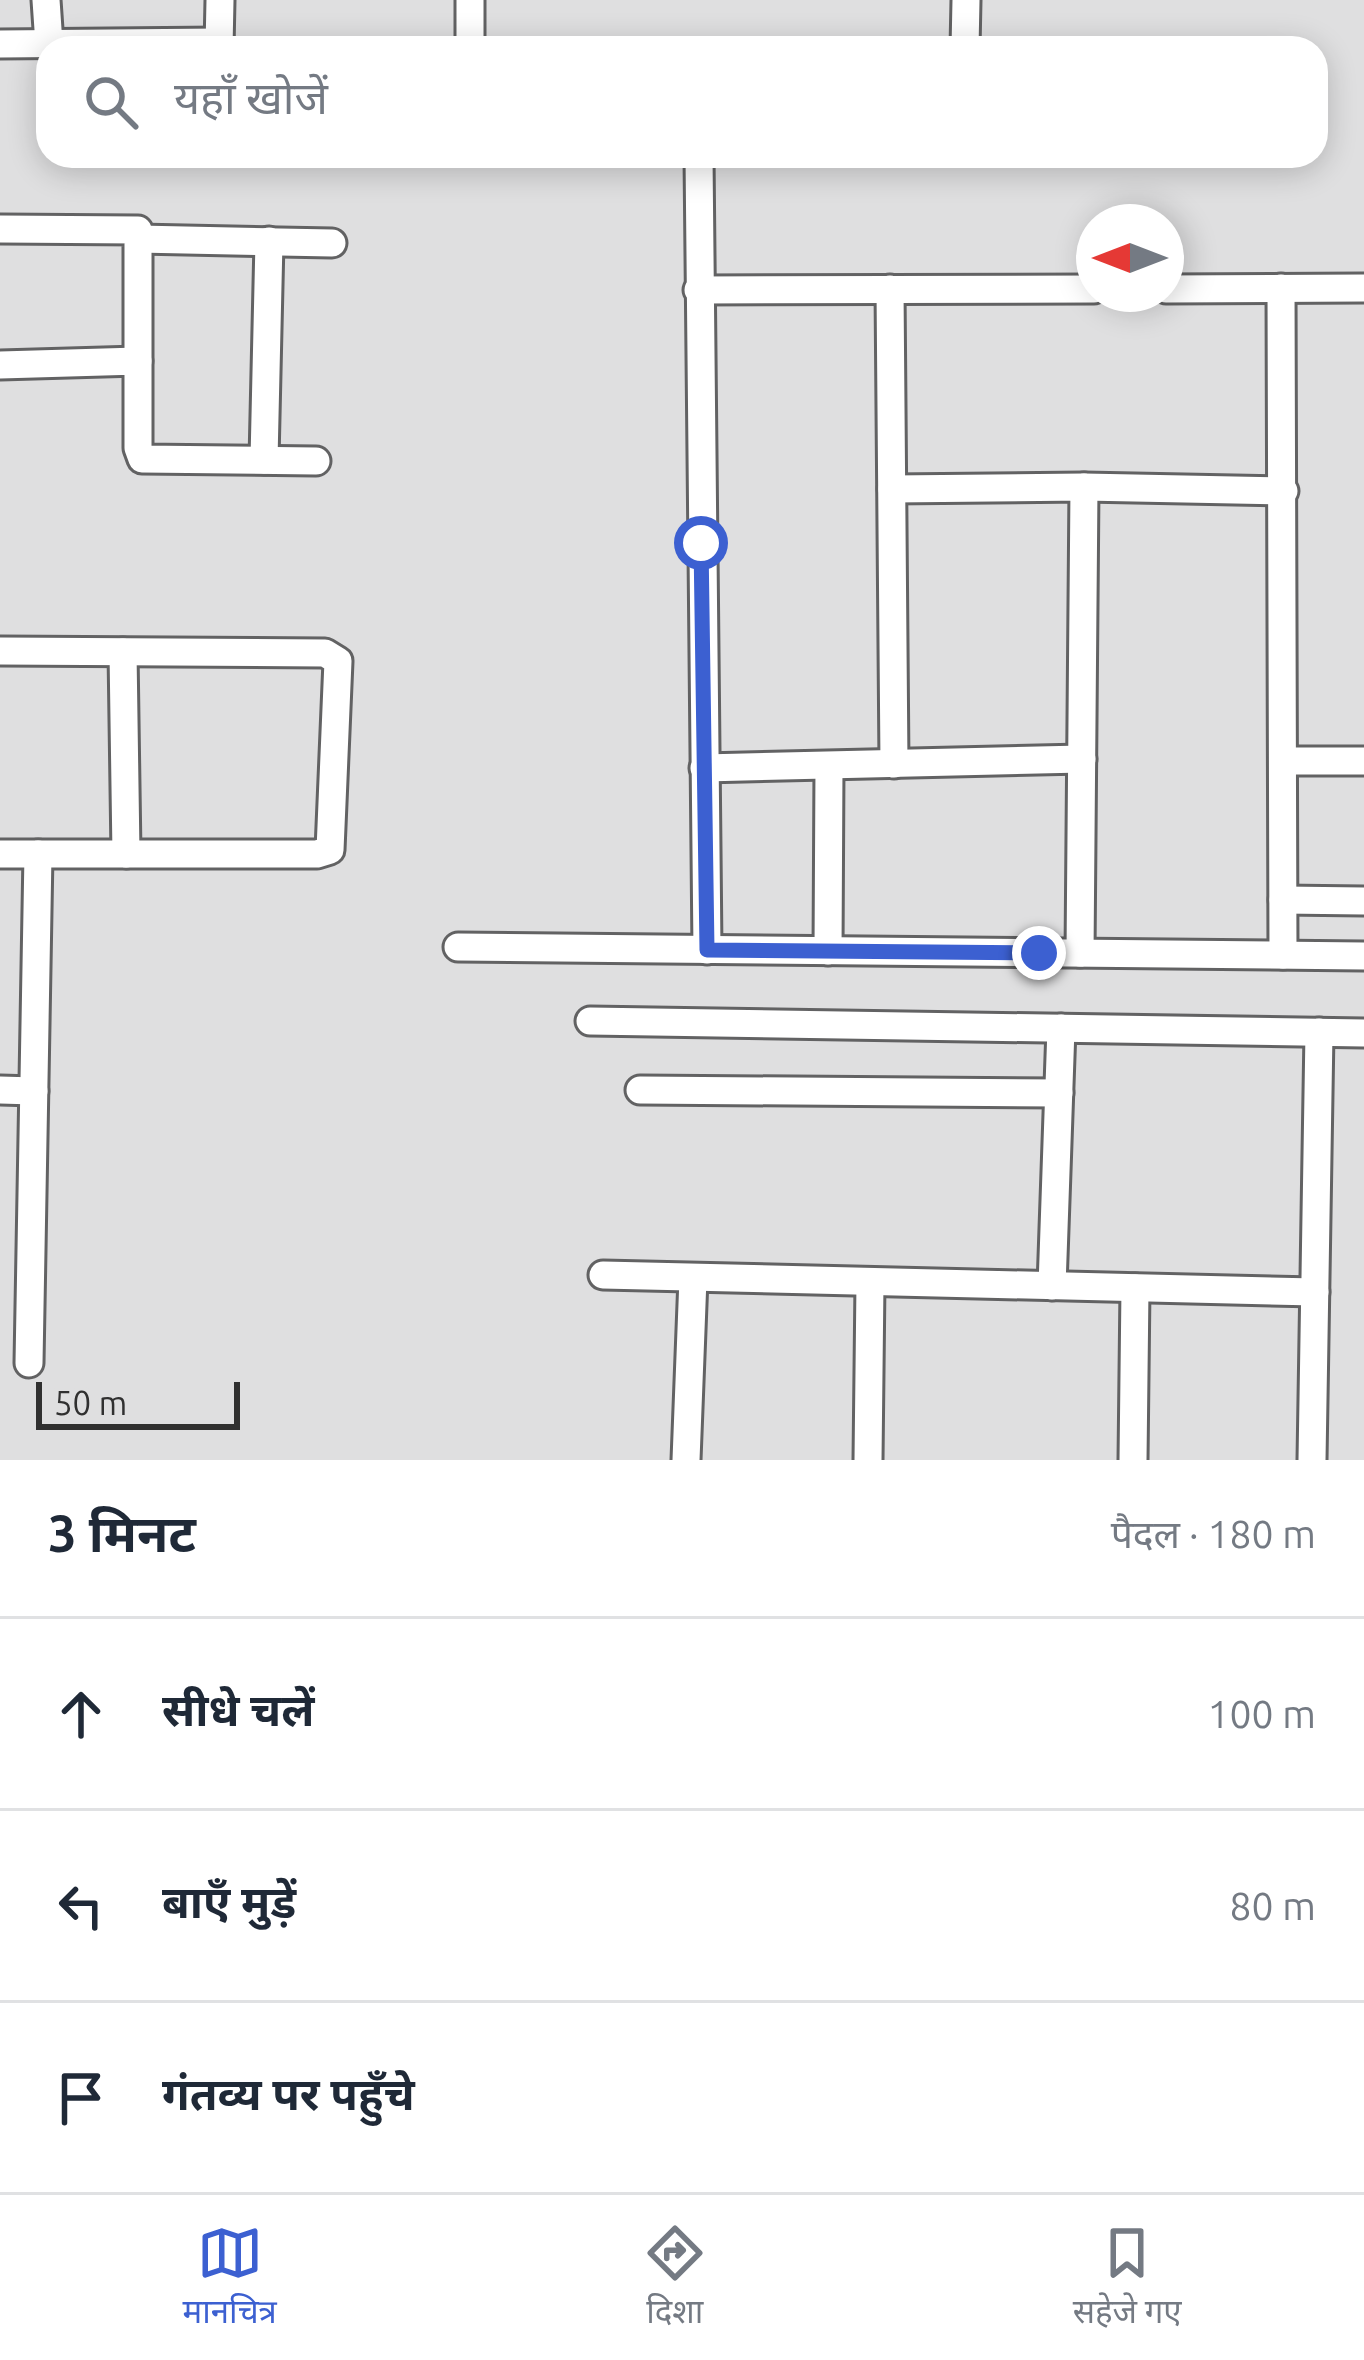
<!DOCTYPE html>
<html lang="hi">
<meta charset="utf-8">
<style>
body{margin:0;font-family:Ubuntu,"Noto Sans Devanagari",sans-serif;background:#f6f6f7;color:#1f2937}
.compass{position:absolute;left:1076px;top:204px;width:108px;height:108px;border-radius:50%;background:#fff;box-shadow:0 6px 30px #0003;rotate:270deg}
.scale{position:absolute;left:36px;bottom:30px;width:204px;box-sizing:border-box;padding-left:12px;border:6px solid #303030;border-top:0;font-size:33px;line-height:42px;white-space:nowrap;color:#303030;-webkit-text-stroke:9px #dfdfe0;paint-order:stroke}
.stop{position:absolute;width:36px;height:36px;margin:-27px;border:9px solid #3c60d1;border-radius:50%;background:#fff}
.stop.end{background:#3c60d1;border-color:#fff;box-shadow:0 3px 12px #0008}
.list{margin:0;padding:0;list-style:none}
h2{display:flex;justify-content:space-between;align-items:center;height:156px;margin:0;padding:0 48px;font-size:51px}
h2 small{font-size:39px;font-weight:400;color:#747a83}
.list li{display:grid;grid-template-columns:78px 1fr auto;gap:36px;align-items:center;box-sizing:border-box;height:192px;padding:0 48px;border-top:3px solid #e0e1e3}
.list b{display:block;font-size:45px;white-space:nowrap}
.list em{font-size:39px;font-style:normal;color:#747a83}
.icon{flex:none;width:66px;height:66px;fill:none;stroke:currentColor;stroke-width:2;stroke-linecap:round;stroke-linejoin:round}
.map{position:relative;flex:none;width:1364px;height:1460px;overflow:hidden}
.search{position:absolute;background:#fff;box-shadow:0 6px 30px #0003;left:36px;right:36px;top:36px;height:132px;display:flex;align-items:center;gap:30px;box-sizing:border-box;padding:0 42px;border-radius:36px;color:#747a83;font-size:45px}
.sheet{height:732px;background:#fff}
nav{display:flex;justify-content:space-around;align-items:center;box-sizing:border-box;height:168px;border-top:3px solid #e0e1e3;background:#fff;font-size:33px;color:#747a83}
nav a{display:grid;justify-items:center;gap:6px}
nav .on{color:#3c60d1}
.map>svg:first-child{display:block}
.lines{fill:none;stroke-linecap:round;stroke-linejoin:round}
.minor-casing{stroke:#626263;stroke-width:33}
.minor{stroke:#fff;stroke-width:27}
.route{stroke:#3c60d1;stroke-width:15}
</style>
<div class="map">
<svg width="1364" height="1460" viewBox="0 0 1364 1460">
<rect width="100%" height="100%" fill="#dfdfe0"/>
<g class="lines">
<defs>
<g id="minor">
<polyline points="46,0 49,44"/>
<polyline points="0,44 220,42"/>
<polyline points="219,48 220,0"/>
<polyline points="470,48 470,0"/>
<polyline points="965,48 966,0"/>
<polyline points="699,156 707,950"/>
<polyline points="0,229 138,230 138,361"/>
<polyline points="138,239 332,243"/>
<polyline points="1281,288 1283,955"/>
<polyline points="890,289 894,764"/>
<polyline points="1166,289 1364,288"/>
<polyline points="698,290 1094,289"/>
<polyline points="0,365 138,361 138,448 142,459 316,461"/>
<polyline points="264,460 269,241"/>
<polyline points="1084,487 1284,491"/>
<polyline points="892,489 1084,487 1080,953"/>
<polyline points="0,651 325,653 338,661 330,850 317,854 0,854"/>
<polyline points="123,652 126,854"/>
<polyline points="1283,761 1364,761"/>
<polyline points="704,768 1082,759"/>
<polyline points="1283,900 1364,901"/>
<polyline points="458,947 1364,956"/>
<polyline points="828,951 829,766"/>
<polyline points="590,1021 1364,1033"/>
<polyline points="0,1090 34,1091"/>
<polyline points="640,1090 1059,1093"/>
<polyline points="603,1275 1315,1292"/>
<polyline points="1052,1286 1061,1028"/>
<polyline points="29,1363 38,854"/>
<polyline points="686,1460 693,1278"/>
<polyline points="868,1460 870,1282"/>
<polyline points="1133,1460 1135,1288"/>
<polyline points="1312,1460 1319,1032"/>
</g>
</defs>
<use href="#minor" class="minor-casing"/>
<use href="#minor" class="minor"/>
</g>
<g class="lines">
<polyline class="route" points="701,543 707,950 1039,953"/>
</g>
</svg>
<svg class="compass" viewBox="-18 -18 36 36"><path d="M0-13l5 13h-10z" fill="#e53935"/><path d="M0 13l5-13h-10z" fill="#747a83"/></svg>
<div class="scale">50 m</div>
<div class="stop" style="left:701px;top:543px"></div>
<div class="stop end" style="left:1039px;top:953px"></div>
<div class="search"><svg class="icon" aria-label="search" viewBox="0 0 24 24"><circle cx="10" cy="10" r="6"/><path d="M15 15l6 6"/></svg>यहाँ खोजें</div>
</div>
<section class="sheet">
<h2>3 मिनट<small>पैदल · 180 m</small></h2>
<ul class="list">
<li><svg class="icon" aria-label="ahead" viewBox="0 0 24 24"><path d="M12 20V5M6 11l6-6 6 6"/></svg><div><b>सीधे चलें</b></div><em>100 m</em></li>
<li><svg class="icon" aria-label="left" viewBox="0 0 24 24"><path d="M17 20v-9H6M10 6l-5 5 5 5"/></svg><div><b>बाएँ मुड़ें</b></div><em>80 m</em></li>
<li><svg class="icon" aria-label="arrive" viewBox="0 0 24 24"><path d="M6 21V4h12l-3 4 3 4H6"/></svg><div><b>गंतव्य पर पहुँचे</b></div></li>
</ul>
</section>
<nav>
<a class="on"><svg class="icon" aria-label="map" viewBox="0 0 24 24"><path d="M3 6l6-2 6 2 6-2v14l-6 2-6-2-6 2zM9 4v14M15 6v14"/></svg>मानचित्र</a>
<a><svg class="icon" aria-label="directions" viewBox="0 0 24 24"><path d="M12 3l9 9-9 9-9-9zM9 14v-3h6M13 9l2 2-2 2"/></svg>दिशा</a>
<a><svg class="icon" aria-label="saved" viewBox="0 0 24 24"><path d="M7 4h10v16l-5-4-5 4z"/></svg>सहेजे गए</a>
</nav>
